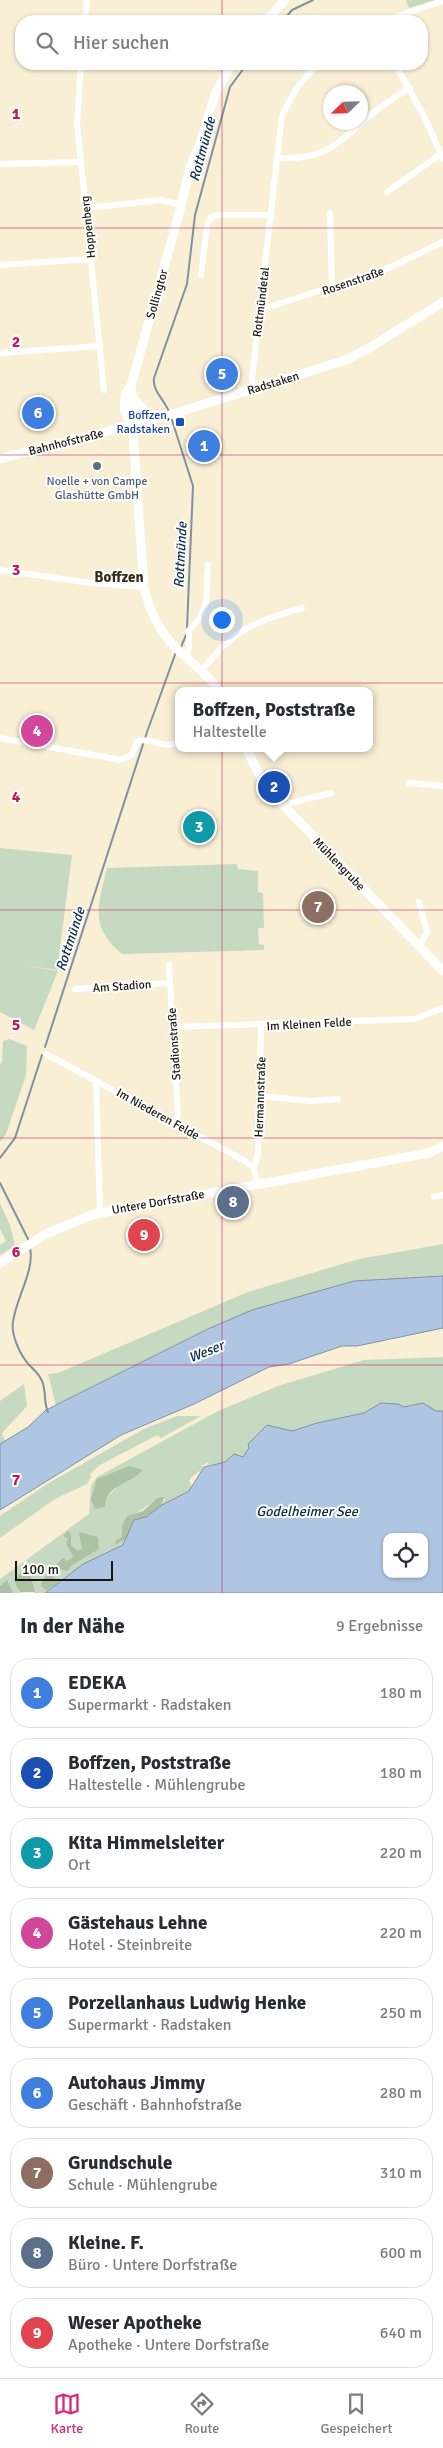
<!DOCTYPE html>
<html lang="de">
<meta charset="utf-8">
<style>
body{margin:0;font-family:Signika,sans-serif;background:#f2f2f3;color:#2b2b33}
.controls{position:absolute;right:15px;bottom:15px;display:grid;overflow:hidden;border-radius:10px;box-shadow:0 1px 4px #0004}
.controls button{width:45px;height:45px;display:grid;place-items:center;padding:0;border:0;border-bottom:1px solid #e1e1e2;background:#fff;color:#2b2b33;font:25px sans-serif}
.compass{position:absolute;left:323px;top:85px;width:45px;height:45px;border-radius:50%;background:#fff;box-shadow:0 1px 4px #0004;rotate:247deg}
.scale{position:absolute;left:15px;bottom:12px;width:98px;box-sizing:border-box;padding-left:5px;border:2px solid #1a160d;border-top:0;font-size:14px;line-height:18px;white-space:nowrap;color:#1a160d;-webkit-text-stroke:4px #fff;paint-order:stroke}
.you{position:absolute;left:221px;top:619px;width:18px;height:18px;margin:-12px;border:4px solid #fff;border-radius:50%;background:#1a73e8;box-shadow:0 0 0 8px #1a73e833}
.badge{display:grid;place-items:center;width:32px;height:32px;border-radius:50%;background:#db2777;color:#fff;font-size:16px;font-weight:700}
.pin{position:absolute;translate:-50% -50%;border:2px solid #fff;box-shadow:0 1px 5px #0006}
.popup{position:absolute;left:175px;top:687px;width:198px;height:65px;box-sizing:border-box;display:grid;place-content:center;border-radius:10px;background:#fff;filter:drop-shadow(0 1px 4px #0005);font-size:16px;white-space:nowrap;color:#7c7c81}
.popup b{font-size:19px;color:#2b2b33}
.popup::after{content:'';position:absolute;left:50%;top:100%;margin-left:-10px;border:10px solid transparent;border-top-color:#fff}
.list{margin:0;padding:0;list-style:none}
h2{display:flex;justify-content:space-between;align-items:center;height:65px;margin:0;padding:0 20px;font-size:21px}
h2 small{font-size:16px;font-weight:400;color:#7c7c81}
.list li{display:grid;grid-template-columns:32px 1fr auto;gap:15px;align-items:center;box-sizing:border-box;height:70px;margin:0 10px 10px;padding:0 10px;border:1px solid #e1e1e2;border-radius:20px}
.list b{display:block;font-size:19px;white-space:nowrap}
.list p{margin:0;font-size:16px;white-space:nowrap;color:#7c7c81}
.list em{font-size:16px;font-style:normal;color:#7c7c81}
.icon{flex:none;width:28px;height:28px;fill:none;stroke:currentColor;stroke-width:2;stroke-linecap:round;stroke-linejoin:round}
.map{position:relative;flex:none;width:443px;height:1593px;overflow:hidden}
.search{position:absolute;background:#fff;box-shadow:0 1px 4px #0004;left:15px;right:15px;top:15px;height:55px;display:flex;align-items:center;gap:12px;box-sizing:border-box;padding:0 18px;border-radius:20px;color:#7c7c81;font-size:19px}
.sheet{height:785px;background:#fff}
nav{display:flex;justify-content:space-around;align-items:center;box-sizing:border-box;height:70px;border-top:1px solid #e1e1e2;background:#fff;font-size:14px;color:#7c7c81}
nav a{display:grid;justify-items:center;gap:2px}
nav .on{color:#db2777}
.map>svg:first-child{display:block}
.green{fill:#c6dac1;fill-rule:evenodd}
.forest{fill:#abc2a4}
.water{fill:#aec6e2;stroke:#8291a2;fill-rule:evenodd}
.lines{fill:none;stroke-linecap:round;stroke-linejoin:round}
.stream{stroke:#8291a2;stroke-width:2}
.street{stroke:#fff;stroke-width:6}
.secondary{stroke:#fff;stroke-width:9}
.grid{fill:none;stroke:#c2185b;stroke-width:1;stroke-opacity:0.55}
.transit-dot{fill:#1a4fb4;stroke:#fff;stroke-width:2}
.service-dot{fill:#5c6f8a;stroke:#fff;stroke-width:2}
.labels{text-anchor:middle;stroke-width:4;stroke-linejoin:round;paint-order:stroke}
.street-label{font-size:12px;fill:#1a160d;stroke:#fff}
.transit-label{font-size:12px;fill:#164399;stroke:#fff;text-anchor:end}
.service-label{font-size:12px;fill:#4e5e75;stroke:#fff}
.water-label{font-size:14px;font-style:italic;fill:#072c50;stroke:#fff}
.quarter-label{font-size:15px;font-weight:bold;fill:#352d18;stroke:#fff}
.grid-label{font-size:16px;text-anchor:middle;font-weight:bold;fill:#c2185b;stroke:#fff;stroke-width:4;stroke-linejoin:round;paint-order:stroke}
</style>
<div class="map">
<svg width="443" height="1593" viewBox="0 0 443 1593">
<rect width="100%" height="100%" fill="#f9efd5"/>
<g class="green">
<polygon points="406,0 435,0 409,8"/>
<polygon points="0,848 72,855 57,970 21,965 58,971 34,1030 0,1012"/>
<path d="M237 864 238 869 258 871V892L263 893 264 928H258L259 944 264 945V950L122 954C89 926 98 906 107 868Z"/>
<polygon points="9,1039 27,1046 26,1075 6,1134 0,1142 0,1065 2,1061 3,1041"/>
<polygon points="0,1203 10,1225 15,1246 0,1255 0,1245 6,1241 0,1229"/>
<polygon points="443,1244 443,1276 354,1281 252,1310 210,1328 56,1406 48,1374 58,1373 248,1292 359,1259"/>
<path d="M443 1357V1411H436L423 1404 404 1407 398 1404 381 1403 364 1413 317 1423 291 1431 263 1428 243 1458 231 1456 225 1462 207 1465 209 1462 201 1466 204 1467C199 1473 193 1474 189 1481L192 1487 189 1491 162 1505 165 1499 157 1498C145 1509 133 1513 122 1526V1538L115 1545 125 1540 123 1545 83 1564 59 1582 50 1573 43 1588 46 1591 45 1593H33L35 1591 31 1576 20 1592 25 1593H13L0 1586V1579L89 1514 91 1486 97 1477 218 1411 278 1386 364 1360ZM129 1467 141 1473 121 1483 105 1500V1475L115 1474ZM71 1534V1545L78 1551 82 1549 84 1558 71 1566 57 1564 63 1557 67 1561 73 1557 66 1544Z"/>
<polygon points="24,1384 27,1406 2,1433 5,1441 0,1444 0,1401"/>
<polygon points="177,1416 201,1416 161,1438 157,1435 100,1465 90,1474 91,1477 87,1484 55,1499 0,1538 0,1516 47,1484 144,1429"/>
</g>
<g class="forest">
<path d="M129 1466 143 1470C131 1484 106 1484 105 1507L95 1509 91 1499 97 1479Z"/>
<polygon points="164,1497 162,1505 146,1517 134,1520 125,1540 115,1545 116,1540 122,1537 122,1526 127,1516 143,1511 157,1498"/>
<polygon points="68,1531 71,1534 71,1545 78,1551 82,1548 79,1532 98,1537 99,1549 71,1566 68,1571 59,1569 57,1564 63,1557 67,1561 73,1557 66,1544 68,1539 63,1536"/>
<polygon points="21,1572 31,1576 35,1592 20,1592 14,1581"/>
<polygon points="50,1573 59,1582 46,1591 41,1585 43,1579"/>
<polygon points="7,1580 13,1593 0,1593 0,1586"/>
</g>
<g class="water">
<polygon points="443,1276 443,1328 357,1346 342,1346 289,1364 269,1367 194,1404 121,1435 0,1510 0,1444 28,1427 46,1410 210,1328 252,1310 354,1281"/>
<path d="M381 1403 398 1404 404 1407 423 1403 436 1411H443V1593H45L83 1564 123 1545 134 1520 146 1517 162 1505 189 1491 204 1467 225 1462 234 1454 243 1457 249 1448 248 1444 267 1425 292 1431 317 1423 364 1413ZM387 1537H424V1574H387Z"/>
</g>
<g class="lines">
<g class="stream">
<polyline points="283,21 292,10 313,0"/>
<path d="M169 412C165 400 152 391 154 378L187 284 195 215 230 87 247 64"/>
<polyline points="171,417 193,486 187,628"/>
<polyline points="181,647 186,635"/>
<polyline points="45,1047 147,732 176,652"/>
<polyline points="0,1158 15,1138 42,1055"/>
<polyline points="0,1183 29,1241"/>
<path d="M30 1248C35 1270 16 1298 13 1322 11 1334 19 1352 26 1361 30 1367 38 1372 41 1379 47 1389 43 1402 48 1412"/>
</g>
<g class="street">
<polyline points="85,21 87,0"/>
<polyline points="383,21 443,1"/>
<polyline points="81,64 77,123 104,390"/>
<polyline points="395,64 425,118 443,159"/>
<path d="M278 158C334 161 341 136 381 107 390 100 400 94 410 88"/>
<polyline points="0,164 81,162"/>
<polyline points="387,192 441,154"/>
<polyline points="86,208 161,200 182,205"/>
<polyline points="330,213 332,289"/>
<polyline points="0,265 91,259"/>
<polyline points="201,275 207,226 211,217 220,215 272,215"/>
<polyline points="260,310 386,269 443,242"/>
<polyline points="0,353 100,346"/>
<polyline points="253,389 252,378 282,115 297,88 317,64"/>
<polyline points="0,570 91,583 144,587"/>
<polyline points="186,656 189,647 189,630 199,619 206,604 208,565"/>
<path d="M202 671C232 630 254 622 302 608"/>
<path d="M0 738 120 760 132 755 137 741C153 737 162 750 179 742"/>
<polyline points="409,783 443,786"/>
<polyline points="283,805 331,793"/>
<polyline points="419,902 427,932 419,947"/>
<polyline points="169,965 178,1113 175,1123"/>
<polyline points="75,989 170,983"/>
<polyline points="174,1027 414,1019 443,1008"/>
<polyline points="46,1054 245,1161 254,1168 257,1185"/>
<polyline points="96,1081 100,1213"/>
<polyline points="261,1096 310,1101 338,1099"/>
<polyline points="254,1168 258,1155 261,1026"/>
<polyline points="434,1197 443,1195"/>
</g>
<g class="secondary">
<polyline points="266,21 285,0"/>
<path d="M198 148 190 167 180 210 131 386 125 395 124 408 133 433 144 587C149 609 158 629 174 646 189 661 207 673 219 691"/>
<polyline points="197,154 215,94 232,64"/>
<polyline points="131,386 134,412 131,425"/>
<polyline points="134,399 147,413 159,417"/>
<polyline points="0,459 166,416 346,360 369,348 443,302"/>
<polyline points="246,748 261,778 283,805 443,971"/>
<polyline points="0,1263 46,1234 91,1215 429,1153 443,1146"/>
</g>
</g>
<path class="grid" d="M222 0V21M222 64V1593M0 228H443M0 455H443M0 683H443M0 910H443M0 1138H443M0 1365H443"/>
<rect class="transit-dot" x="175" y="417" width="10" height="10" rx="2.5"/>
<circle class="service-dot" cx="97" cy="466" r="5"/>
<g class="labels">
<g class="street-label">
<text transform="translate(88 227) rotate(-96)" y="4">Hoppenberg</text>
<text transform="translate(353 281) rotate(-19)" y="4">Rosenstraße</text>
<text transform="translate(157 294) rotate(-74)" y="4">Sollingtor</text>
<text transform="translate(261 302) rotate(-83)" y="4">Rottmündetal</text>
<text transform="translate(273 383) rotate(-17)" y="4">Radstaken</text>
<text transform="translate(66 442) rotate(-14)" y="4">Bahnhofstraße</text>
<text transform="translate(339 864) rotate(46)" y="4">Mühlengrube</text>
<text transform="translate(122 986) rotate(-4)" y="4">Am Stadion</text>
<text transform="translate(309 1024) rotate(-3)" y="4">Im Kleinen Felde</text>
<text transform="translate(174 1044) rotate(-94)" y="4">Stadionstraße</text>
<text transform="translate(260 1097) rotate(-88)" y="4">Hermannstraße</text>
<text transform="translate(158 1114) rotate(29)" y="4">Im Niederen Felde</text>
<text transform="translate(158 1202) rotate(-10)" y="4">Untere Dorfstraße</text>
</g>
<g class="transit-label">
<text x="170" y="419">Boffzen,<tspan x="170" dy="14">Radstaken</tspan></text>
</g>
<g class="service-label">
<text x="97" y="485">Noelle + von Campe<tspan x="97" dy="14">Glashütte GmbH</tspan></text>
</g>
<g class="water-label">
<text transform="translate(202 149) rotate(-75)" y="5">Rottmünde</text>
<text transform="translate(180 555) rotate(-87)" y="5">Rottmünde</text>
<text transform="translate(70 939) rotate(-72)" y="5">Rottmünde</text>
<text transform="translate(206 1351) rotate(-22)" y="5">Weser</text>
<text x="307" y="1516">Godelheimer See</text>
</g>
<g class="quarter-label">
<text x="119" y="582">Boffzen</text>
</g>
</g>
<g class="grid-label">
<text x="16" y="119">1</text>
<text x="16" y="347">2</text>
<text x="16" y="575">3</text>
<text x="16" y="802">4</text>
<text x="16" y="1030">5</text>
<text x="16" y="1257">6</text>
<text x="16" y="1485">7</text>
</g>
</svg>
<div class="controls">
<button><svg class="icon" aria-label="locate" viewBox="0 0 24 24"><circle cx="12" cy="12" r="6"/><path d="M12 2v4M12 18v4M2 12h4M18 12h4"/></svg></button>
</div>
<svg class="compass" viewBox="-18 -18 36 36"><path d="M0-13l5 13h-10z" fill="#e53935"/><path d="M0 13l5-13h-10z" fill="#7c7c81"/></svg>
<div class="scale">100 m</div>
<div class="you"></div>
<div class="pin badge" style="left:204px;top:446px;background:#3f7fe0">1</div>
<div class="pin badge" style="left:274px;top:787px;background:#1a4fb4">2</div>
<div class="popup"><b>Boffzen, Poststraße</b>Haltestelle</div>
<div class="pin badge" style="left:199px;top:827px;background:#0f9aa8">3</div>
<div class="pin badge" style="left:37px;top:731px;background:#d1479c">4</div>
<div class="pin badge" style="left:222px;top:374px;background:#3f7fe0">5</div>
<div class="pin badge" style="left:38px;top:413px;background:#3f7fe0">6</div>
<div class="pin badge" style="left:318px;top:907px;background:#8d6e63">7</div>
<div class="pin badge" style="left:233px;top:1202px;background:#5c6f8a">8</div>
<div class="pin badge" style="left:144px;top:1235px;background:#e0444e">9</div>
<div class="search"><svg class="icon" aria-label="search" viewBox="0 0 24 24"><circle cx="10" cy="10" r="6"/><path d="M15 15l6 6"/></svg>Hier suchen</div>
</div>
<section class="sheet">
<h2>In der Nähe<small>9 Ergebnisse</small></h2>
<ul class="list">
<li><span class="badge" style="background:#3f7fe0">1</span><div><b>EDEKA</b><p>Supermarkt · Radstaken</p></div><em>180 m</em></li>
<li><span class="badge" style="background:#1a4fb4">2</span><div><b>Boffzen, Poststraße</b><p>Haltestelle · Mühlengrube</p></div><em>180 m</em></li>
<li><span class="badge" style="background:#0f9aa8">3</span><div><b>Kita Himmelsleiter</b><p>Ort</p></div><em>220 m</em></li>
<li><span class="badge" style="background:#d1479c">4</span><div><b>Gästehaus Lehne</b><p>Hotel · Steinbreite</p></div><em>220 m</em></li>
<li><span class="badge" style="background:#3f7fe0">5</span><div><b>Porzellanhaus Ludwig Henke</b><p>Supermarkt · Radstaken</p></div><em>250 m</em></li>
<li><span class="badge" style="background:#3f7fe0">6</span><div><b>Autohaus Jimmy</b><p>Geschäft · Bahnhofstraße</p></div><em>280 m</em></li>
<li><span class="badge" style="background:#8d6e63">7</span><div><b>Grundschule</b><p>Schule · Mühlengrube</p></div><em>310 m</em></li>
<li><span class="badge" style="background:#5c6f8a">8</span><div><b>Kleine. F.</b><p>Büro · Untere Dorfstraße</p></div><em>600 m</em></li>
<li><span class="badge" style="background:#e0444e">9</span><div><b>Weser Apotheke</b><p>Apotheke · Untere Dorfstraße</p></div><em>640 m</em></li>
</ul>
</section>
<nav>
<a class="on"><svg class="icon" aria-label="map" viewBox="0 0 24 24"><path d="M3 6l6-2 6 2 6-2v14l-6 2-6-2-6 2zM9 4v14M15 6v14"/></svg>Karte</a>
<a><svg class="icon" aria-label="directions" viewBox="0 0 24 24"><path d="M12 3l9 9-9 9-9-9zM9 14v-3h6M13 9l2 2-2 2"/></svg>Route</a>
<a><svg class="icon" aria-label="saved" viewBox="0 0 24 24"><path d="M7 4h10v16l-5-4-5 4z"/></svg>Gespeichert</a>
</nav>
